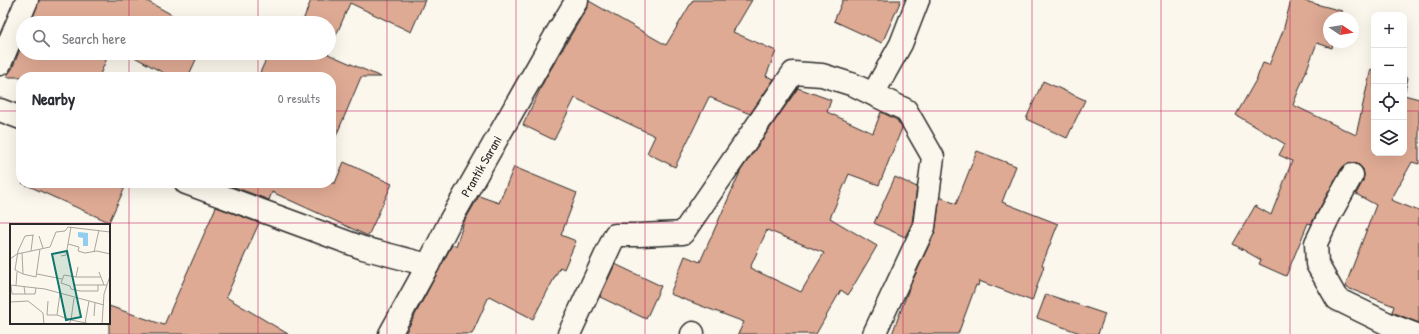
<!DOCTYPE html>
<meta charset="utf-8">
<style>
body{margin:0;font-family:"Patrick Hand",sans-serif;background:#f7f7f7;color:#2b2b33}
.controls{position:absolute;right:12px;top:12px;display:grid;overflow:hidden;border-radius:8px;box-shadow:0 4px 16px #0002}
.controls button{width:36px;height:36px;display:grid;place-items:center;padding:0;border:0;border-bottom:1px solid #e1e1e2;background:#fff;color:#2b2b33;font:20px sans-serif}
.compass{position:absolute;left:1323px;top:12px;width:36px;height:36px;border-radius:50%;background:#fff;box-shadow:0 4px 16px #0002;rotate:102deg}
.list{margin:0;padding:0;list-style:none}
h2{display:flex;justify-content:space-between;align-items:center;height:52px;margin:0;padding:0 16px;font-size:17px}
h2 small{font-size:13px;font-weight:400;color:#7c7c81}
.icon{flex:none;width:22px;height:22px;fill:none;stroke:currentColor;stroke-width:2;stroke-linecap:round;stroke-linejoin:round}
.map{position:relative;flex:none;width:1419px;height:334px;overflow:hidden}
.search{position:absolute;background:#fff;box-shadow:0 4px 16px #0002;left:16px;top:16px;width:320px;height:44px;display:flex;align-items:center;gap:10px;box-sizing:border-box;padding:0 14px;border-radius:22px;color:#7c7c81;font-size:15px}
.panel{position:absolute;background:#fff;box-shadow:0 4px 16px #0002;left:16px;top:72px;width:320px;height:116px;border-radius:16px}
.map>svg:first-child{display:block}
.building{fill:#dfaa94;stroke:#2b2b2b;fill-rule:evenodd}
.lines{fill:none;stroke-linecap:round;stroke-linejoin:round}
.minor-casing{stroke:#2b2b2b;stroke-width:25}
.minor{stroke:#fbf7ec;stroke-width:22}
.grid{fill:none;stroke:#c2185b;stroke-width:1;stroke-opacity:0.55}
.labels{text-anchor:middle;stroke-width:4;stroke-linejoin:round;paint-order:stroke}
.street-label{font-size:13px;fill:#2b2b2b;stroke:#fbf7ec}
.inset-road{fill:none;stroke:#a8a59f;stroke-width:1}
.view{fill:#0f766e;fill-opacity:0.15;stroke:#0f766e;stroke-width:2}
.inset-edge{fill:none;stroke:#2b2b2b;stroke-width:2}
</style>
<div class="map">
<svg width="1419" height="334" viewBox="0 0 1419 334">
<rect width="100%" height="100%" fill="#fbf7ec"/>
<filter id="ink" filterUnits="userSpaceOnUse"><feTurbulence type="fractalNoise" baseFrequency=".025" numOctaves="2"/><feDisplacementMap in="SourceGraphic" scale="8" xChannelSelector="R" yChannelSelector="G"/><feConvolveMatrix kernelMatrix="1 2 1 2 8 2 1 2 1" color-interpolation-filters="sRGB"/></filter>
<g filter="url(#ink)">
<g class="building">
<polygon points="39,0 145,0 187,23 31,23"/>
<polygon points="311,0 425,0 411,32 350,3 329,52 329,23 302,23"/>
<polygon points="693,0 752,0 733,32 776,51 766,76 774,79 750,114 709,97 675,167 647,153 655,136 575,98 554,140 523,125 545,79 588,6 589,1 666,45"/>
<polygon points="843,0 901,0 882,43 834,21"/>
<polygon points="1291,0 1301,0 1342,11 1340,18 1329,18 1329,42 1333,42 1332,48 1317,43 1293,105 1356,135 1371,69 1374,70 1374,153 1404,153 1404,77 1408,78 1404,95 1419,99 1419,164 1412,162 1391,200 1419,211 1419,323 1392,312 1394,306 1345,287 1376,205 1356,194 1363,181 1364,175 1363,169 1358,164 1351,163 1346,164 1341,169 1311,224 1308,223 1286,276 1259,264 1261,260 1233,244 1255,206 1271,215 1292,161 1279,155 1285,144 1236,115 1256,80 1263,63 1269,65 1283,31"/>
<polygon points="23,42 23,53 109,53 99,77 6,77 12,69"/>
<polygon points="127,53 199,53 188,77 171,77"/>
<polygon points="269,53 329,53 328,54 381,77 361,77 331,148 331,77 258,77"/>
<polygon points="1043,81 1085,100 1067,138 1026,119"/>
<path d="M798 88 831 100 827 112 873 133 881 112 897 120 902 128 879 185 849 174 830 218 877 246 848 295 841 290 816 334H738L744 322 670 294 685 256 700 262 741 170ZM767 230 824 253 801 292 750 268Z"/>
<polygon points="977,151 1016,166 1002,202 1058,224 1042,265 1044,266 1032,301 979,281 978,286 976,285 958,334 892,334 910,286 935,232 940,197 956,204"/>
<polygon points="344,162 392,184 368,236 272,192 269,200 226,184 226,183 335,183"/>
<polygon points="514,167 577,193 561,235 576,241 564,269 560,267 533,319 489,296 472,334 405,334 452,245 456,246 464,222 479,196 499,203"/>
<polygon points="895,177 917,187 912,223 905,237 874,223"/>
<polygon points="22,183 127,183 109,222"/>
<polygon points="216,207 259,223 226,297 288,334 109,334 109,306 164,325"/>
<polygon points="615,264 661,286 646,319 600,297"/>
<polygon points="1046,294 1105,314 1098,334 1083,334 1037,318"/>
</g>
<g class="lines">
<defs>
<g id="minor">
<polyline points="0,64 27,0"/>
<polyline points="873,94 901,44 918,0"/>
<polyline points="0,110 21,118"/>
<polyline points="1352,175 1328,218 1316,243 1317,264 1337,299 1388,324 1414,334"/>
<polyline points="186,183 363,248 428,265"/>
<polyline points="390,334 428,265 450,221 557,33 577,0"/>
<polyline points="569,334 615,235 640,235 683,233 793,73 822,75 854,85 906,110 933,157 924,227 874,334"/>
<polyline points="692,334 693,333"/>
</g>
</defs>
<use href="#minor" class="minor-casing"/>
<use href="#minor" class="minor"/>
</g>
</g>
<path class="grid" d="M129 0V23M258 0V23M387 0V334M516 0V334M645 0V334M774 0V334M903 0V334M1032 0V334M1161 0V334M1290 0V334M129 53V77M258 53V77M0 111H21M331 111H1374M1404 111H1419M129 183V334M258 183V334M0 223H1419"/>
<g class="labels">
<g class="street-label">
<text transform="translate(481 166) rotate(-60)" y="5">Prantik Sarani</text>
</g>
</g>
<g transform="translate(10 224)">
<rect width="100" height="100" fill="#fbf7ec"/>
<path d="M68 8 78 9V22H73V14L68 13Z" fill="#91ccf1"/>
<path class="inset-road" d="M29 12 33 24M58 20 69 23 68 27 75 29 87 27 100 30M21 27 23 11M84 28 89 6M12 29 13 50 5 46 8 27 15 12 24 11M51 32 56 31 61 3M0 35 7 30 40 23 46 8 55 7 58 3 100 8M68 43 66 53H91M89 48 94 61M13 50 26 53 30 25M27 50 52 55M66 53 54 51 51 59 60 62 61 65 70 67H88V61M0 61 35 65 94 81M64 61H97M1 62 2 70H15M6 62 7 48M14 62 15 70H25L26 64M64 74 61 96 81 100M38 77 37 91H47L50 69M0 78 18 77 33 89 34 100M47 91 61 96 59 100M84 92 85 79M75 99 79 77M92 100 94 70 100 52"/>
<path class="view" d="M57 27 71 93 56 96 42 30Z"/>
<rect width="100" height="100" class="inset-edge"/>
</g>
</svg>
<div class="controls">
<button>+</button>
<button>−</button>
<button><svg class="icon" aria-label="locate" viewBox="0 0 24 24"><circle cx="12" cy="12" r="6"/><path d="M12 2v4M12 18v4M2 12h4M18 12h4"/></svg></button>
<button><svg class="icon" aria-label="layers" viewBox="0 0 24 24"><path d="M12 4l9 5-9 5-9-5zM3 14l9 5 9-5"/></svg></button>
</div>
<svg class="compass" viewBox="-18 -18 36 36"><path d="M0-13l5 13h-10z" fill="#e53935"/><path d="M0 13l5-13h-10z" fill="#7c7c81"/></svg>
<div class="search"><svg class="icon" aria-label="search" viewBox="0 0 24 24"><circle cx="10" cy="10" r="6"/><path d="M15 15l6 6"/></svg>Search here</div>
<section class="panel">
<h2>Nearby<small>0 results</small></h2>
<ul class="list">
</ul>
</section>
</div>
